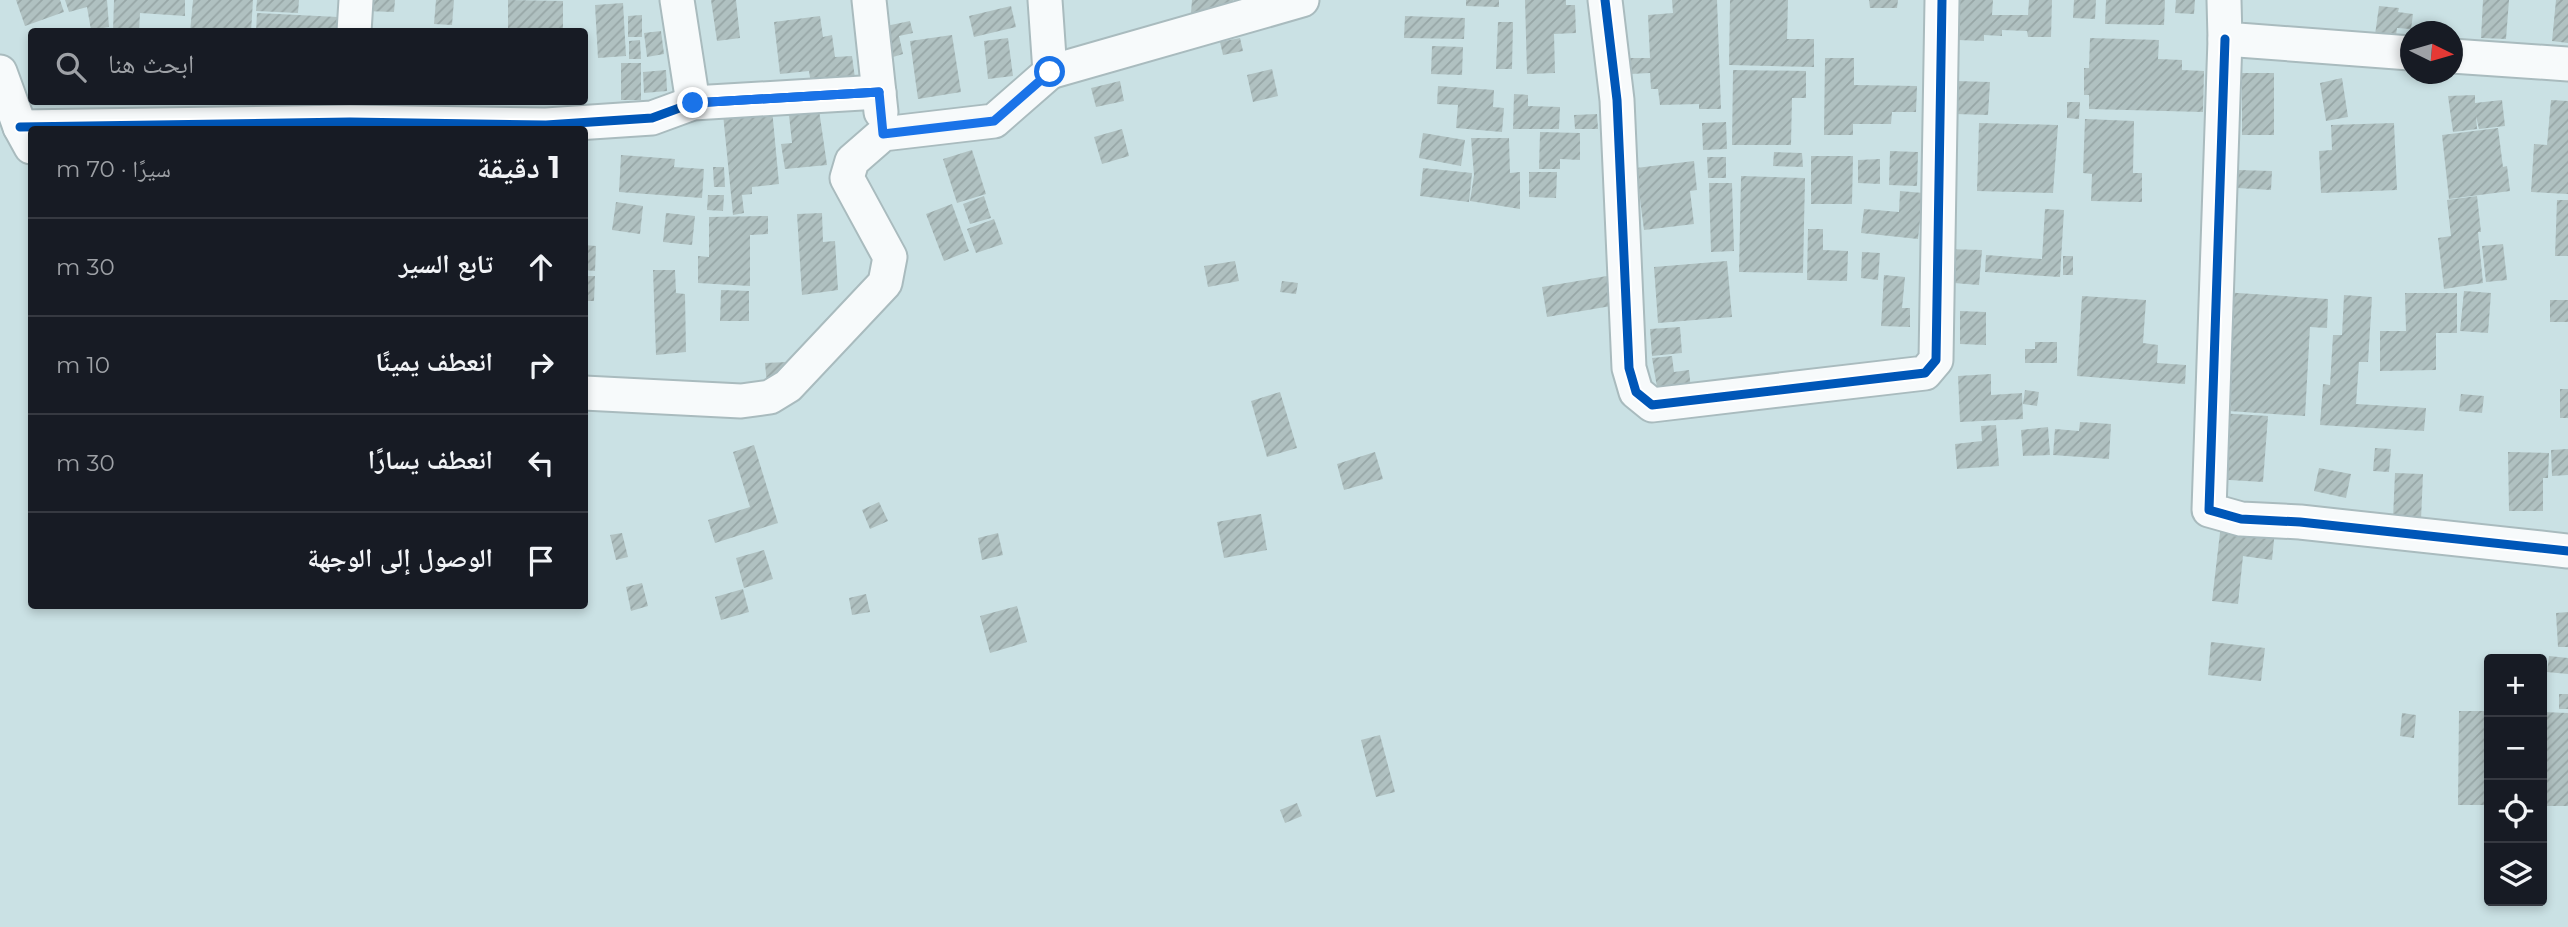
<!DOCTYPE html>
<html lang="ar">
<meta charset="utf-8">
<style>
body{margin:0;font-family:Montserrat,"Noto Naskh Arabic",sans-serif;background:#20242c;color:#f1f3f6;direction:rtl}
.controls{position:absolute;right:21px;bottom:21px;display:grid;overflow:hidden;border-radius:7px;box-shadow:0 4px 10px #0003}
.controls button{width:63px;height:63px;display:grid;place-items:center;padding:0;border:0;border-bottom:2px solid #363941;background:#171b24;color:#f1f3f6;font:35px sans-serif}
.compass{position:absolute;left:2400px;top:21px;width:63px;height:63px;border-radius:50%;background:#171b24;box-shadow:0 4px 10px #0003;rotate:95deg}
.stop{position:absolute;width:21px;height:21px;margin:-16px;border:5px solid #1a73e8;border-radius:50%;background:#fff}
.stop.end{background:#1a73e8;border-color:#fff;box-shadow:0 2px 7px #0008}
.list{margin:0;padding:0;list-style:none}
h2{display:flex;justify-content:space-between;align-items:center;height:91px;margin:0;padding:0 28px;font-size:30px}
h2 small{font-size:23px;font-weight:400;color:#9ea1a6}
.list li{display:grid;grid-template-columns:46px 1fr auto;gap:21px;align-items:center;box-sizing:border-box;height:98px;padding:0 28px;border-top:2px solid #363941}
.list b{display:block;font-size:26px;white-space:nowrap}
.list em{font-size:23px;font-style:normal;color:#9ea1a6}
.icon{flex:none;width:38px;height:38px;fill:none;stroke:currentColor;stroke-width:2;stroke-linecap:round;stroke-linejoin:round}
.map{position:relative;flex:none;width:2568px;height:927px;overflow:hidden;direction:ltr}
.search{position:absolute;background:#171b24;box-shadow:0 4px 10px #0003;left:28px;top:28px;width:560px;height:77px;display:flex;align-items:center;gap:18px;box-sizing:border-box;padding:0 24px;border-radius:7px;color:#9ea1a6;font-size:26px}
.panel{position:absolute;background:#171b24;box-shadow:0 4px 10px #0003;left:28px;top:126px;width:560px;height:483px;border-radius:7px;direction:rtl}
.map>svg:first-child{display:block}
.building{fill:url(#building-hatch)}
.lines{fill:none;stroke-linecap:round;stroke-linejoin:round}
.street-casing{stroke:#a9bbbe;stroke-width:37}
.street{stroke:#f7fafb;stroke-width:33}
.cycleway-casing{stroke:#fff;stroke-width:13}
.cycleway{stroke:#0057b8;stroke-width:9}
.route{stroke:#1a73e8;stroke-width:9}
</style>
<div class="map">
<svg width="2568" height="927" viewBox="0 0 2568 927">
<defs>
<pattern id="building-hatch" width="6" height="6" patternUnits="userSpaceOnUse" patternTransform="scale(1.75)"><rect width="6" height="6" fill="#b0c1c1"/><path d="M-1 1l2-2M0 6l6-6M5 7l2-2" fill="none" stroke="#97a6a6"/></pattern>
</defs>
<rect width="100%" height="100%" fill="#cae1e4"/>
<g class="building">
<polygon points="16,0 60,0 64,12 25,26"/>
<polygon points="65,0 107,0 109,27 91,30 87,7 69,12"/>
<polygon points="114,0 185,0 185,16 140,13 139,32 113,32"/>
<polygon points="193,0 253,0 251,32 190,32"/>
<polygon points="257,0 299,0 298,13 256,11"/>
<polygon points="366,0 395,0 394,12 365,11"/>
<polygon points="436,0 454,0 452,25 434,24"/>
<polygon points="508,0 563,1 563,32 508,32"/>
<polygon points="711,0 736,0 740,38 717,41"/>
<polygon points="1192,0 1233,0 1232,16 1191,13"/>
<polygon points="1466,0 1499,0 1499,7 1466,6"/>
<polygon points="1525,0 1566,0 1566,5 1575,5 1576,33 1554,34 1555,73 1527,74"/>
<polygon points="1672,0 1717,0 1721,109 1699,109 1699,104 1660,105 1658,89 1651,89 1650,73 1630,74 1629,58 1650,58 1648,15 1673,13"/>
<polygon points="1730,0 1788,0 1787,39 1814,39 1814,67 1729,65"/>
<polygon points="1869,0 1898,0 1897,8 1870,8"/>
<polygon points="1959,0 1993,0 1992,15 2028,15 2029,0 2052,0 2051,37 2028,37 2027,31 2002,30 2002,36 1984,35 1984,41 1958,40"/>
<polygon points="2074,0 2096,0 2095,19 2073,18"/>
<polygon points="2106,0 2165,0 2164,25 2105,24"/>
<polygon points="2176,0 2195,0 2194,14 2175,13"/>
<polygon points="2483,0 2509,0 2506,39 2481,38"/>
<polygon points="2556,0 2568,0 2568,43 2552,41"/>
<polygon points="623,3 626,56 598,58 595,5"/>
<polygon points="1011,6 1016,27 974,37 969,16"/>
<polygon points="2379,6 2399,8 2398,12 2413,14 2411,29 2397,28 2396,36 2375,35"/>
<polygon points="257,13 338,17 337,32 256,32"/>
<polygon points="642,15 642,37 628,37 628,16"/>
<polygon points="820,16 823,37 832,35 835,57 852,56 855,78 811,84 809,71 780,74 774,22"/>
<polygon points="1405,16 1465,18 1464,39 1404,38"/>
<polygon points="910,21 913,33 899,36 903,54 893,57 886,26"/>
<polygon points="1498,22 1513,22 1512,69 1496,69"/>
<polygon points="661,31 664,54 647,57 644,33"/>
<polygon points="952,35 961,92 918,99 910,41"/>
<polygon points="1008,38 1013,76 988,79 984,41"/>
<polygon points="1240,38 1243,51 1223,55 1220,42"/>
<polygon points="2090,38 2159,40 2158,59 2182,60 2182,70 2204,71 2203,112 2089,109 2089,95 2084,95 2084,68 2089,68"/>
<polygon points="640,40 641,59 629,59 629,41"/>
<polygon points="1432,46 1463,47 1462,75 1431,74"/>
<polygon points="1825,58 1854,58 1854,85 1917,86 1916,112 1892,112 1891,124 1853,124 1853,135 1824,135"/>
<rect x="621" y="63" width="20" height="37"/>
<polygon points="1272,69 1278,96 1253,102 1247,75"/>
<polygon points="666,70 667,91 644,93 643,72"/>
<polygon points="1733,70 1806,71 1806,98 1792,98 1791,145 1732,145"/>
<rect x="2242" y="73" width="32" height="62"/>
<polygon points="2342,78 2348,117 2326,121 2320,83"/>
<polygon points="1120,81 1124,101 1096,107 1091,88"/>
<polygon points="1956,81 1990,82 1988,115 1955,114"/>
<polygon points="1438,86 1494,90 1493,107 1504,108 1502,132 1456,128 1458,105 1437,104"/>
<polygon points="1514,94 1528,95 1528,106 1560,107 1559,129 1513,129"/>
<polygon points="2475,95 2475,103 2502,100 2505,126 2479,129 2476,116 2477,129 2453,132 2448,96"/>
<polygon points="2551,100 2568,101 2568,194 2531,192 2534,144 2547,145"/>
<polygon points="252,102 333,102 332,118 252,114"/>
<polygon points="506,102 546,102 545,105 506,105"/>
<polygon points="2067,102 2080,102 2079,119 2067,118"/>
<polygon points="818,103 827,165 785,169 781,144 792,143 788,106"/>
<polygon points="772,109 779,184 752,187 752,194 742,195 744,213 733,215 723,114"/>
<polygon points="1597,114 1598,129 1575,129 1574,115"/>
<polygon points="2085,119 2134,121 2133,173 2142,173 2142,202 2091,201 2092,174 2083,173"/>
<polygon points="1726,122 1727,149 1703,150 1702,123"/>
<polygon points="1979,123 2058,125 2053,193 1977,191"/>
<polygon points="2394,123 2397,190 2321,193 2319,151 2332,150 2331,125"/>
<polygon points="2498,128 2503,167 2507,166 2510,191 2449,199 2442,135"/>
<polygon points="1122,129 1129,156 1102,164 1094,137"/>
<polygon points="1540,132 1580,133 1580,160 1560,159 1560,169 1539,169"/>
<polygon points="1423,133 1465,140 1461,166 1419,158"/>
<polygon points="1471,138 1509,138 1510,173 1520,172 1520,209 1470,201 1474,175"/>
<polygon points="972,150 986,194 957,203 943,159"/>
<polygon points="1890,151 1918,152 1917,186 1889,185"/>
<polygon points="1774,152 1802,153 1803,167 1773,166"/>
<polygon points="621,155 675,159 674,167 704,169 702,198 619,192"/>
<polygon points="1811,156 1853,156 1852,204 1811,204"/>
<polygon points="1707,157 1726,157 1726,178 1708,178"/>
<polygon points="1880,159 1880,184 1858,183 1858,160"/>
<polygon points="1694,161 1697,190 1690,191 1694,224 1644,230 1636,168"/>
<polygon points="713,167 724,167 725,187 714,187"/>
<polygon points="1423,168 1472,173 1469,202 1420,196"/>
<polygon points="2238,170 2272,171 2271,190 2237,188"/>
<polygon points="1529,172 1557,172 1556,198 1529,197"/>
<polygon points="1741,176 1805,178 1803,273 1739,272"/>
<polygon points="1709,183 1732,183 1734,251 1711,252"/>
<polygon points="1900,191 1923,193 1918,239 1861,233 1864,209 1899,212"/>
<polygon points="708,195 724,195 723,211 707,210"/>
<polygon points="984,196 991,218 970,224 963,204"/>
<polygon points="2477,196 2481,232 2478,232 2483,283 2444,289 2438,238 2451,236 2447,200"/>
<polygon points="2557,200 2568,200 2568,256 2555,256"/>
<polygon points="616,202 643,206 640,234 612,230"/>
<polygon points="952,204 969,251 944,261 926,214"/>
<polygon points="2045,209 2064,210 2060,277 1985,272 1986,255 2042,259"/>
<polygon points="666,213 695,216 692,245 663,242"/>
<polygon points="822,213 823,242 835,241 838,290 802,295 797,214"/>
<polygon points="768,216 768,234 750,235 750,286 698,283 698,256 709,257 709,217"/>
<polygon points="994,219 1003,244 976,253 967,229"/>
<polygon points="1808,229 1823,229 1823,250 1848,251 1847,281 1807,280"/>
<polygon points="2503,244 2507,280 2486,282 2482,246"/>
<polygon points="584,245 596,246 595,271 584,270"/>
<polygon points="1942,249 1982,250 1979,285 1954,283 1955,270 1941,268"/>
<polygon points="1862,252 1880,253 1878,280 1861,278"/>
<rect x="2063" y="256" width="10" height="19"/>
<polygon points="1235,261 1239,281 1208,287 1204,266"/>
<polygon points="1727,261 1732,317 1658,323 1654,267"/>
<polygon points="653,270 675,270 676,293 685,294 686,352 656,355"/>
<polygon points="1884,275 1905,277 1902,308 1910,308 1910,327 1881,326"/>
<polygon points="584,276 595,276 594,301 584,301"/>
<polygon points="1607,276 1611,306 1547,317 1542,287"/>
<polygon points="1282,281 1298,283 1296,294 1280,292"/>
<polygon points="721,290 749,291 749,321 720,321"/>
<polygon points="2464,291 2491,293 2488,333 2460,331"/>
<polygon points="2222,292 2328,299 2327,328 2310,327 2305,416 2214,410"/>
<polygon points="2405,293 2457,293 2457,333 2436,333 2436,370 2380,371 2380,331 2406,331"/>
<polygon points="2344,295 2372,297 2368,362 2359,362 2356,404 2426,408 2424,431 2320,425 2323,384 2330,385 2333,335 2342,335"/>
<polygon points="2082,296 2146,300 2143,343 2158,345 2157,363 2186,365 2185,384 2077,376"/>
<rect x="2550" y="300" width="18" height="22"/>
<polygon points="1960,311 1986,312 1986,345 1960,344"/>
<polygon points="1680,327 1682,353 1652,356 1650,329"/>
<polygon points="2035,342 2057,342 2057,363 2025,363 2025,349 2035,349"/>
<polygon points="1672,356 1674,372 1689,370 1691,390 1658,393 1652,358"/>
<polygon points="787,362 788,384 767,385 765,363"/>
<polygon points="1991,374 1991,395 2022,393 2023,419 1960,422 1958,376"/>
<rect x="2560" y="389" width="8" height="29"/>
<polygon points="2025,390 2039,392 2037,406 2023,404"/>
<polygon points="1280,392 1297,448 1267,457 1251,401"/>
<polygon points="2461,394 2484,396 2482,413 2459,411"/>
<polygon points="2218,413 2268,416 2263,482 2213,479"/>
<polygon points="2080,422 2111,424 2109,459 2053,455 2055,429 2079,431"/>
<polygon points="1996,425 1999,466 1957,469 1955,444 1982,441 1981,426"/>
<polygon points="2048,427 2050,455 2023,456 2021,430"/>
<polygon points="754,445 778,523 715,543 708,520 750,507 733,452"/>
<polygon points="2375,448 2391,449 2389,472 2373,471"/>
<polygon points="2568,449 2568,475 2552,476 2551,450"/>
<polygon points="1375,452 1383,479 1344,490 1337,464"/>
<polygon points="2508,452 2549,453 2548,478 2543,478 2543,511 2509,511"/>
<polygon points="2319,468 2351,474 2346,498 2314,491"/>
<polygon points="2395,473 2423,474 2421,520 2393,519"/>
<polygon points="879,502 888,521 870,529 862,510"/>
<polygon points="1261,514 1267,550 1224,558 1217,522"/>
<polygon points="2221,524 2275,530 2272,560 2243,556 2238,604 2212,601"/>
<polygon points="622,533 628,557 616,560 610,535"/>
<polygon points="998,533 1003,555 982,560 978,538"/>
<polygon points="764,550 773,579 744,588 736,558"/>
<polygon points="642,583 648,606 631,611 626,587"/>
<polygon points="743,589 749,612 721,620 715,597"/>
<polygon points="866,594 870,612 852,615 849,598"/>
<polygon points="1017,606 1027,642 990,653 980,616"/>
<polygon points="2568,612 2568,647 2558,647 2556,613"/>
<polygon points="2211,642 2265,648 2261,681 2208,675"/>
<polygon points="2549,656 2568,658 2568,674 2547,672"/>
<rect x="2559" y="694" width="9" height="15"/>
<polygon points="2459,711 2489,711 2489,805 2458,805"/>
<polygon points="2542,712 2568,713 2568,806 2542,806"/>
<polygon points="2402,713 2416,715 2414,738 2400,736"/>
<polygon points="1380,735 1395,792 1376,797 1361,740"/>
<polygon points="1297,803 1302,816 1285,823 1280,810"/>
</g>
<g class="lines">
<defs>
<g id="street">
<polyline points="677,0 693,103"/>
<polyline points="869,0 881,112"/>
<polyline points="1045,0 1050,72 1302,0"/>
<polyline points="1605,0 1617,100 1629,368 1636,392 1652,405 1925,373 1936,360 1942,0"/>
<polyline points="2224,0 2225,39 2410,53"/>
<polyline points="354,32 356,0"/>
<polyline points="2225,39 2209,510 2241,519 2300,522 2568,551"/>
<polyline points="2452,56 2568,64"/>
<polyline points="0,72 20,127 31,147"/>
<polyline points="20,127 350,122 546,125 652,118 693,103 879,92"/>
<polyline points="584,393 741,401 770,397 788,386 885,283 890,257 847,178 852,161 883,134 994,121 1050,72"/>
</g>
</defs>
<use href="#street" class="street-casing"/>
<use href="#street" class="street"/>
<defs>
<g id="cycleway">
<polyline points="1605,0 1617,100 1629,368 1636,392 1652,405 1925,373 1936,360 1942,0"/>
<polyline points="2225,39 2209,510 2241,519 2300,522 2568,551"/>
<polyline points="20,127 350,122 546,125 652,118 693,103 879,92"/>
</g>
</defs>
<use href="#cycleway" class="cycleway-casing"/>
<use href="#cycleway" class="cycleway"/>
</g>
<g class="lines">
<polyline class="route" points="693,103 879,92 883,134 994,121 1050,72"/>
</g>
</svg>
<div class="controls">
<button>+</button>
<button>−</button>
<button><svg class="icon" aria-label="locate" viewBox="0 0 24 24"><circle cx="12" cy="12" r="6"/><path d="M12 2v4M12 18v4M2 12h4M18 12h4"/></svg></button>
<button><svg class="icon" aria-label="layers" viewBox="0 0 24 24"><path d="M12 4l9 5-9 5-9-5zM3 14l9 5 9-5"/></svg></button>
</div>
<svg class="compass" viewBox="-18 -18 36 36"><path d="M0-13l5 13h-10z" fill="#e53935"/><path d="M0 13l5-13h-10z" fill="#9ea1a6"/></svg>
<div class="stop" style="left:1050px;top:72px"></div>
<div class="stop end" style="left:693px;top:103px"></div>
<div class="search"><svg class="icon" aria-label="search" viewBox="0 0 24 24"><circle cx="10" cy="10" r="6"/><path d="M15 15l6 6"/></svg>ابحث هنا</div>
<section class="panel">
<h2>1 دقيقة<small>سيرًا · 70 m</small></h2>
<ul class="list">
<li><svg class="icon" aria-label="ahead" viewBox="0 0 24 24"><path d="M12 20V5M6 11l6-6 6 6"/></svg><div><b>تابع السير</b></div><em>30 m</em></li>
<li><svg class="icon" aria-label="right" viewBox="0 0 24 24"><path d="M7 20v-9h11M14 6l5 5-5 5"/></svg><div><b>انعطف يمينًا</b></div><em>10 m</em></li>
<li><svg class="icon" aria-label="left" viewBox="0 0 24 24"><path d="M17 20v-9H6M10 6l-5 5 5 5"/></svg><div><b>انعطف يسارًا</b></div><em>30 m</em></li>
<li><svg class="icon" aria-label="arrive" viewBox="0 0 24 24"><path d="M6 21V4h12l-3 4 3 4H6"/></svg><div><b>الوصول إلى الوجهة</b></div></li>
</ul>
</section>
</div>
